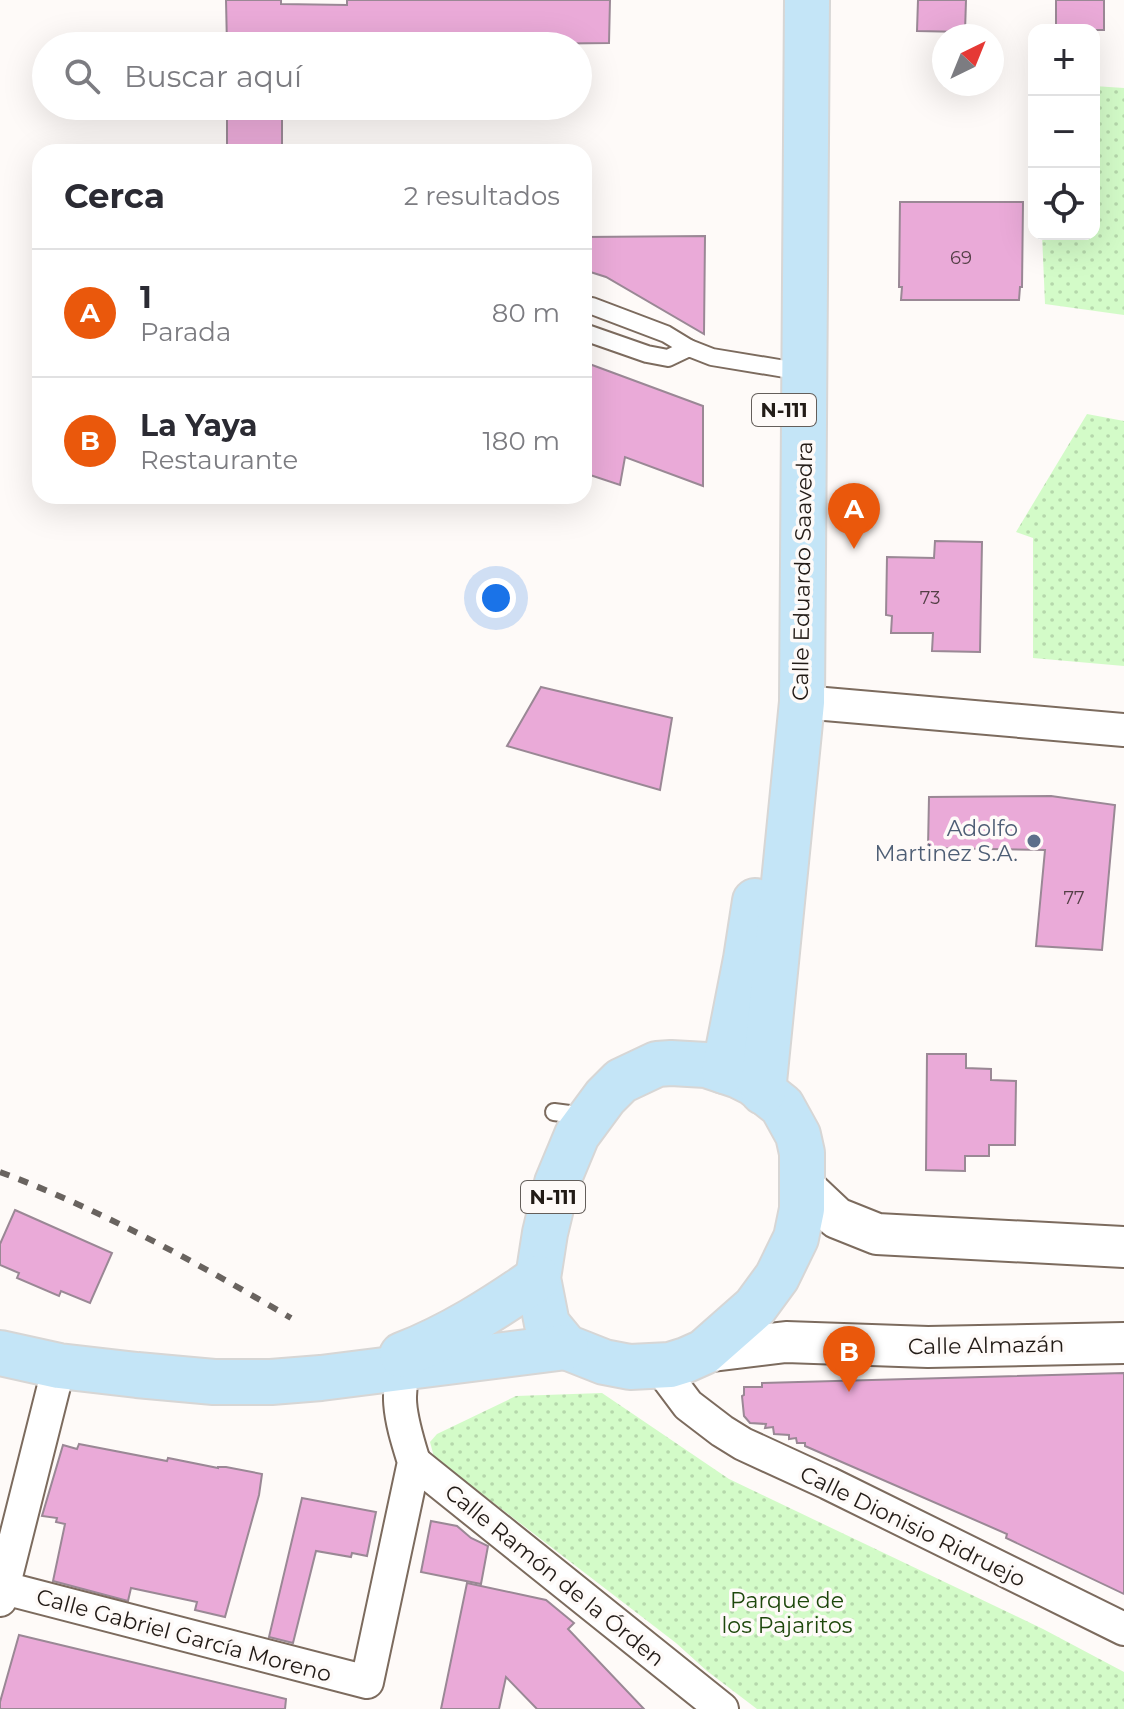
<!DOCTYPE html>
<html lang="es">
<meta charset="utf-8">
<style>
body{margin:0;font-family:Montserrat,sans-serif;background:#f2f2f3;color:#2b2b33}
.controls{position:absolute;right:24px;top:24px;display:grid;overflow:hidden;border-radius:16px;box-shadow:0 8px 32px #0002}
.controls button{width:72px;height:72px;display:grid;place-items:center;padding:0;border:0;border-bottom:2px solid #e1e1e2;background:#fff;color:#2b2b33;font:40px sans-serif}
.compass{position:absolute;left:932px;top:24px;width:72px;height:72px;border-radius:50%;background:#fff;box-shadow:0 8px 32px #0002;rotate:43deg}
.you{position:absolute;left:496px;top:598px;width:28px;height:28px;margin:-20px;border:6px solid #fff;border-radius:50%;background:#1a73e8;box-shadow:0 0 0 12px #1a73e833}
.badge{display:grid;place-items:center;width:52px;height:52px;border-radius:50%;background:#ea580c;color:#fff;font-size:26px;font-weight:700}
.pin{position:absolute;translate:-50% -66px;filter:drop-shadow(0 2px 4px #0008)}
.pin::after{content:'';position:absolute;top:42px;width:28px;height:24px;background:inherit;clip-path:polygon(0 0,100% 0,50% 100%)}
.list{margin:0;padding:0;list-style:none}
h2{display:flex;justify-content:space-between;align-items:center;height:104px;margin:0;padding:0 32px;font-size:34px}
h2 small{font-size:26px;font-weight:400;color:#7c7c81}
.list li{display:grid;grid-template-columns:52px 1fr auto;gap:24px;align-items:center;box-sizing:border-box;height:128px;padding:0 32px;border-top:2px solid #e1e1e2}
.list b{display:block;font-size:30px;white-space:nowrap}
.list p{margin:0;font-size:26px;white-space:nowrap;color:#7c7c81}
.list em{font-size:26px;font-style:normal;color:#7c7c81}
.icon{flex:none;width:44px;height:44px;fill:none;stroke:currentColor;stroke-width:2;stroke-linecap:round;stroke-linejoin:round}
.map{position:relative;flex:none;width:1124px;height:1709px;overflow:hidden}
.search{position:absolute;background:#fff;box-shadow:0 8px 32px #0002;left:32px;top:32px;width:560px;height:88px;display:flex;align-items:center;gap:20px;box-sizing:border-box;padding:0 28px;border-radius:44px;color:#7c7c81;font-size:30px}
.panel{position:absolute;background:#fff;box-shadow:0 8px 32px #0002;left:32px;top:144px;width:560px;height:360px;border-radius:24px}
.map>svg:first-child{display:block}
.grass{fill:url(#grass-dots)}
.building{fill:#eaaad8;stroke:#9a8895;stroke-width:2}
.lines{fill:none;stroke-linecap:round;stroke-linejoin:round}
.service-casing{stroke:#7c6b5e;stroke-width:20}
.minor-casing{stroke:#7c6b5e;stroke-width:36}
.tertiary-casing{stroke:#7c6b5e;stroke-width:44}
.primary-casing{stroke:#d7d6d5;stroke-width:48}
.service{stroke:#fff;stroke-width:16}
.minor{stroke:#fff;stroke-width:32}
.tertiary{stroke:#fff;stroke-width:40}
.primary{stroke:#c4e5f7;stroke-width:44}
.rail{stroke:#69635f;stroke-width:6;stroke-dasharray:10 10;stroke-linecap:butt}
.service-dot{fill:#5c6f8a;stroke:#fefaf8;stroke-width:3}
.labels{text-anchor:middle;stroke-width:7;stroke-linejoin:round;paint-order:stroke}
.number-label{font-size:18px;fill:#543f46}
.shield{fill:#fefaf8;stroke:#645e5a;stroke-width:2}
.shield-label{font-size:20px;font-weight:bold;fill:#221b16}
.street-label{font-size:22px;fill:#221b16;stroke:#fefaf8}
.service-label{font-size:22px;fill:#4e5e75;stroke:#fefaf8;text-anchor:end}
.park-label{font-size:22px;fill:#1d470b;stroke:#fefaf8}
</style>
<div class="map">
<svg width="1124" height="1709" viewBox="0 0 1124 1709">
<defs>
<pattern id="grass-dots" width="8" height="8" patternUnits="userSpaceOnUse" patternTransform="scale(2)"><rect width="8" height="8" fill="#d3fbc8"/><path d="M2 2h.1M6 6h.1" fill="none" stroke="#b5d7ab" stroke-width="1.8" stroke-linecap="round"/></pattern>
</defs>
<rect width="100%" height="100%" fill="#fefaf8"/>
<g class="grass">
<polygon points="1094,86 1124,88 1124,315 1045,304 1042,234 1094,234"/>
<polygon points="1087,414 1124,421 1124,666 1033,658 1033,538 1016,532"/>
<polygon points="602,1393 729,1479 1043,1629 1124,1672 1124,1709 757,1709 707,1671 676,1643 434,1457 430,1442 437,1434 516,1396"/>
</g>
<g class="building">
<polygon points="226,0 281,0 281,4 347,5 347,0 610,0 609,43 524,44 524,46 227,46"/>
<polygon points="918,0 966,0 965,32 917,31"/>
<rect x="1056" y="0" width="48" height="30"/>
<rect x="227" y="106" width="55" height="46"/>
<polygon points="900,202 1023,202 1022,287 1020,287 1019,300 901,300 902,287 899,287"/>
<polygon points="705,236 704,334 606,277 584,270 584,237"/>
<polygon points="584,362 703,406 703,486 625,457 620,485 584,473"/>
<polygon points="935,541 982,542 980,652 932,651 933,633 891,633 892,616 886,615 887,557 934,558"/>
<polygon points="541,687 672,718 660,790 507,746"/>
<polygon points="1051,796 1115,805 1102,950 1036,946 1045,850 928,848 929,797"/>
<polygon points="927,1054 966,1054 966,1068 991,1069 991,1080 1016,1081 1015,1145 989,1145 989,1156 965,1156 965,1171 926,1170"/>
<polygon points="15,1210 112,1253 90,1303 61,1291 59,1296 17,1278 19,1273 0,1265 0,1244"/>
<polygon points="1124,1373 1124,1594 1006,1538 1007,1534 805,1446 805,1443 797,1443 796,1438 789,1439 789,1435 774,1434 773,1427 765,1428 766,1424 750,1423 744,1416 742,1396 744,1395 744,1387 762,1387 762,1383"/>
<polygon points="79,1444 167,1461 168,1458 218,1468 218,1467 226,1467 262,1474 259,1495 225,1617 195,1610 197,1602 131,1588 128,1601 53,1581 65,1524 56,1522 57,1518 42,1516 63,1445 77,1449"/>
<polygon points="302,1498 376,1512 367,1556 352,1553 351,1557 316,1551 293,1643 269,1637"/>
<polygon points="431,1521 457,1526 471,1538 488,1546 481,1584 421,1572"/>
<polygon points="467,1583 546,1600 574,1623 568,1629 644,1709 537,1709 506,1677 499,1709 441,1709"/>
<polygon points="19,1635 286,1699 285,1709 0,1709 0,1702"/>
</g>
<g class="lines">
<defs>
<g id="service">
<polyline points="592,306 666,334 689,348"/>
<polyline points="584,332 647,354 668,358 689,348 712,357 785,369"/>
<polyline points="554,1112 585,1116"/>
</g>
<g id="minor">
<polyline points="802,702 1124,730"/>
<polyline points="654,1366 664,1373 688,1405 722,1431 743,1444 828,1483 1124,1629"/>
<polyline points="414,1462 722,1709"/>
<path d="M0 1587 367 1682 414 1462C402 1423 390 1388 413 1351"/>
<polyline points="0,1600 59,1366"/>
</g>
<g id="tertiary">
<polyline points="802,1185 837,1218 877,1234 1124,1247"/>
<polyline points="704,1352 786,1342 928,1347 1124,1343"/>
</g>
<g id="primary">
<polygon points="671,1063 706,1065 739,1076 753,1083 782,1106 798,1135 802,1153 802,1209 796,1238 777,1277 755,1307 704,1352 686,1360 670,1365 630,1367 604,1362 566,1347 547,1324 538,1278 545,1233 557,1183 577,1135 605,1097 621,1081 657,1064"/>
<polyline points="724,1071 746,959 755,901"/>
<polyline points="763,1092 802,702 807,0"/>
<polyline points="0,1353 59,1366 137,1375 214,1382 271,1382 321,1378 566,1347"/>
<path d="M402 1355C451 1336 495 1308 538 1278"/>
</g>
</defs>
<use href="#service" class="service-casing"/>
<use href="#minor" class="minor-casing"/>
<use href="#tertiary" class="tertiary-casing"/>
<use href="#primary" class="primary-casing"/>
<use href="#service" class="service"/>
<use href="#minor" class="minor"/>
<use href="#tertiary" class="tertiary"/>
<use href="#primary" class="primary"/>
<path class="rail" d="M0 1172C102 1210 197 1263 291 1318"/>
</g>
<circle class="service-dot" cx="1034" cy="841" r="8"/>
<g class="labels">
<g class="number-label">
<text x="961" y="264">69</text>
<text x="930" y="604">73</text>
<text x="1074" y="904">77</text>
</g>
<g class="shield">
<rect x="752" y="394" width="64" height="32" rx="6"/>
<rect x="521" y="1181" width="64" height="32" rx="6"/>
</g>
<g class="shield-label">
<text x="784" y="417">N-111</text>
<text x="553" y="1204">N-111</text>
</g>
<g class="street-label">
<text transform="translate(802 571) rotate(-89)" y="8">Calle Eduardo Saavedra</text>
<text transform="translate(986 1345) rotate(-1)" y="8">Calle Almazán</text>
<text transform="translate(913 1526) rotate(26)" y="8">Calle Dionisio Ridruejo</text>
<text transform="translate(555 1575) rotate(39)" y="8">Calle Ramón de la Órden</text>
<text transform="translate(184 1635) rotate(15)" y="8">Calle Gabriel García Moreno</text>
</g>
<g class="service-label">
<text x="1018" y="836">Adolfo<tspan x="1018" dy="25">Martinez S.A.</tspan></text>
</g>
<g class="park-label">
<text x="787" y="1608">Parque de<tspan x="787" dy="25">los Pajaritos</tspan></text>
</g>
</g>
</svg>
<div class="controls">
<button>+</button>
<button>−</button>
<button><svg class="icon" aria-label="locate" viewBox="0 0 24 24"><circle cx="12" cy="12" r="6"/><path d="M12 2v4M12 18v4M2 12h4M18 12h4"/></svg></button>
</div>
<svg class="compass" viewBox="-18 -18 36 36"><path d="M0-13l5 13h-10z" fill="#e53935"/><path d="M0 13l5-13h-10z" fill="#7c7c81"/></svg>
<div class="you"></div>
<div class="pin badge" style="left:854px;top:549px">A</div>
<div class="pin badge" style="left:849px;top:1392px">B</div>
<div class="search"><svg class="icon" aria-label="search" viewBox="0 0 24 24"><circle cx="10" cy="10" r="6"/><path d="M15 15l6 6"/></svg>Buscar aquí</div>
<section class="panel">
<h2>Cerca<small>2 resultados</small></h2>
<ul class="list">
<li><span class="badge">A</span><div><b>1</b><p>Parada</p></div><em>80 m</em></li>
<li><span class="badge">B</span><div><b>La Yaya</b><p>Restaurante</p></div><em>180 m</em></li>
</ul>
</section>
</div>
